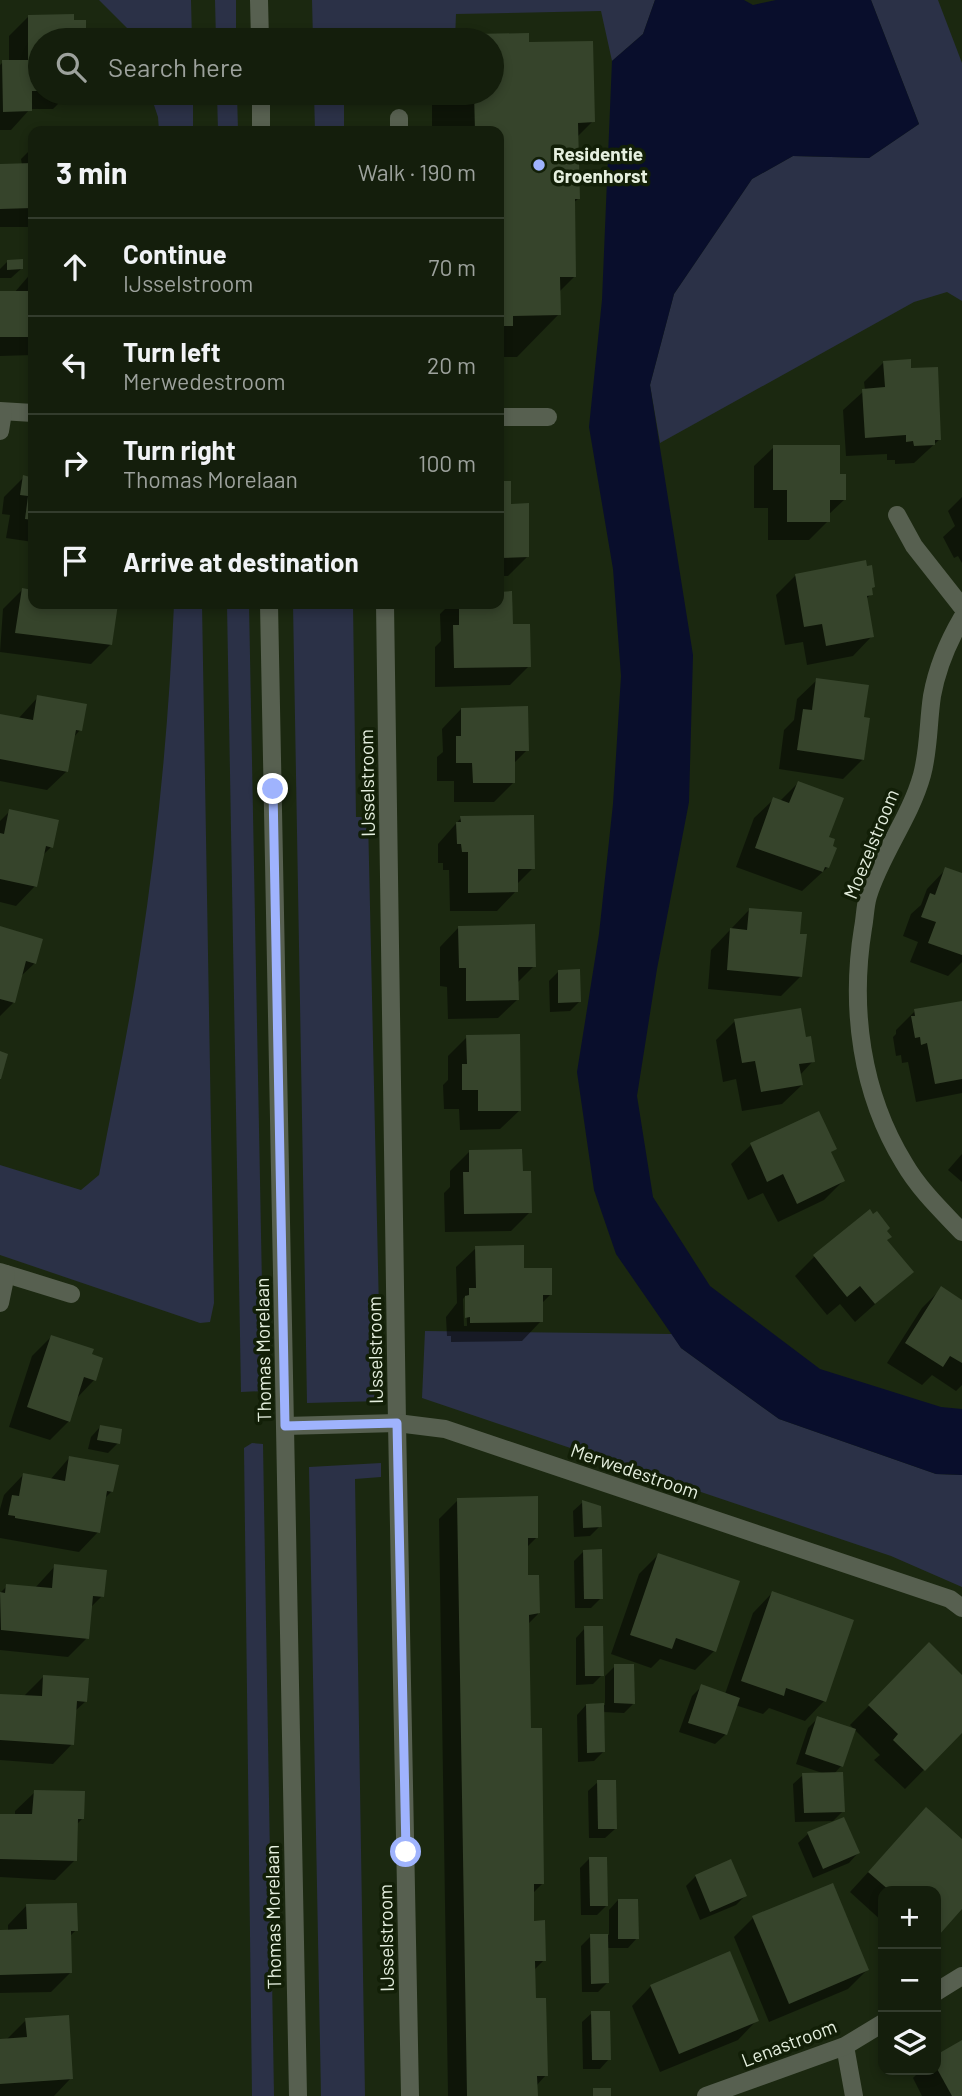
<!DOCTYPE html>
<meta charset="utf-8">
<style>
body{margin:0;font-family:Barlow,sans-serif;background:#212b1a;color:#f1f3f6}
.controls{position:absolute;right:21px;bottom:21px;display:grid;overflow:hidden;border-radius:14px;box-shadow:0 4px 10px #0003}
.controls button{width:63px;height:63px;display:grid;place-items:center;padding:0;border:0;border-bottom:2px solid #333c2d;background:#141e0c;color:#f1f3f6;font:35px sans-serif}
.stop{position:absolute;width:21px;height:21px;margin:-16px;border:5px solid #9fb3fd;border-radius:50%;background:#fff}
.stop.end{background:#9fb3fd;border-color:#fff;box-shadow:0 2px 7px #0008}
.list{margin:0;padding:0;list-style:none}
h2{display:flex;justify-content:space-between;align-items:center;height:91px;margin:0;padding:0 28px;font-size:30px}
h2 small{font-size:23px;font-weight:400;color:#9da29d}
.list li{display:grid;grid-template-columns:46px 1fr auto;gap:21px;align-items:center;box-sizing:border-box;height:98px;padding:0 28px;border-top:2px solid #333c2d}
.list b{display:block;font-size:26px;white-space:nowrap}
.list p{margin:0;font-size:23px;white-space:nowrap;color:#9da29d}
.list em{font-size:23px;font-style:normal;color:#9da29d}
.icon{flex:none;width:38px;height:38px;fill:none;stroke:currentColor;stroke-width:2;stroke-linecap:round;stroke-linejoin:round}
.map{position:relative;flex:none;width:962px;height:2096px;overflow:hidden}
.search{position:absolute;background:#141e0c;box-shadow:0 4px 10px #0003;left:28px;top:28px;width:476px;height:77px;display:flex;align-items:center;gap:18px;box-sizing:border-box;padding:0 24px;border-radius:38px;color:#9da29d;font-size:26px}
.panel{position:absolute;background:#141e0c;box-shadow:0 4px 10px #0003;left:28px;top:126px;width:476px;height:483px;border-radius:14px}
.map>svg:first-child{display:block}
.green{fill:#2b3147}
.water{fill:#090e2c}
.shadow{fill:#0007;fill-rule:evenodd}
.building{fill:#36442b}
.lines{fill:none;stroke-linecap:round;stroke-linejoin:round}
.service{stroke:#576050;stroke-width:18}
.minor{stroke:#576050;stroke-width:18}
.tertiary{stroke:#576050;stroke-width:18}
.route{stroke:#9fb3fd;stroke-width:9}
.poi-dot{fill:#9fb3fd;stroke:#121f07;stroke-width:2.5}
.labels{text-anchor:middle;stroke-width:7;stroke-linejoin:round;paint-order:stroke}
.poi-label{font-size:19px;font-weight:bold;fill:#e5efdf;stroke:#121f07;text-anchor:start}
.street-label{font-size:19px;fill:#e5efdf;stroke:#121f07}
</style>
<div class="map">
<svg width="962" height="2096" viewBox="0 0 962 2096">
<rect width="100%" height="100%" fill="#1b2810"/>
<g class="green">
<polygon points="99,0 191,0 192,40 134,40 131,32"/>
<polygon points="215,0 236,0 236,40 216,40"/>
<polygon points="312,0 655,0 643,34 612,61 601,11 456,14 455,40 313,40"/>
<polygon points="871,0 938,0 962,63 962,301 947,292 914,302 660,443 650,385 674,294 752,179 793,156 869,158 919,124"/>
<polygon points="150,93 193,93 193,131 159,131 158,117"/>
<polygon points="217,93 237,93 238,131 218,131"/>
<polygon points="314,93 453,93 453,97 344,97 344,131 315,131"/>
<path d="M174 604H202L214 1303 210 1322 200 1323 0 1255V1165L81 1190 99 1175C113 1102 129 1028 140 954 158 838 169 721 174 604Z"/>
<polygon points="227,604 249,604 264,1391 241,1392"/>
<polygon points="293,604 353,604 356,817 368,817 381,1401 307,1403"/>
<polygon points="425,1331 672,1334 681,1348 779,1419 936,1474 962,1475 962,1587 891,1556 422,1398"/>
<polygon points="252,1443 263,1444 274,2096 252,2096 244,1448"/>
<polygon points="381,1463 381,1477 355,1479 365,2096 321,2096 309,1467"/>
</g>
<polygon class="water" points="655,0 744,0 753,5 776,0 871,0 919,124 869,158 793,156 752,179 674,294 650,385 693,655 689,802 657,969 637,1096 653,1197 710,1286 820,1369 941,1407 962,1409 962,1475 936,1474 779,1419 681,1348 616,1254 594,1190 577,1072 599,934 613,804 621,676 613,569 589,427 602,300 612,61 643,34"/>
<g class="shadow">
<polygon points="28,17 84,21 84,40 40,40 40,93 69,93 53,109 30,109 11,130 0,130 0,65 3,62 9,62 9,36"/>
<polygon points="474,36 528,44 593,121 576,138 578,199 573,203 575,276 559,292 559,314 517,357 499,357 499,131 432,131 432,93 492,93 492,40 469,40"/>
<polygon points="33,147 33,227 0,227 0,166 22,165 21,159"/>
<polygon points="8,261 21,269 11,278 0,278 0,269"/>
<polygon points="33,271 33,355 0,356 0,293 14,293"/>
<polygon points="884,362 910,370 940,439 914,463 895,464 895,460 887,460 887,454 846,456 843,410 865,390 864,382"/>
<polygon points="774,447 838,476 844,500 828,515 828,521 809,540 768,540 768,508 754,508 754,466"/>
<polygon points="24,477 33,477 33,542 6,538 10,515 2,514 4,497"/>
<polygon points="499,483 509,483 509,505 528,556 508,576 499,576"/>
<polygon points="962,497 962,563 958,556 954,558 943,537 955,526 948,511"/>
<polygon points="795,576 870,590 871,594 866,599 872,636 853,656 807,665 803,642 785,645 776,595"/>
<polygon points="22,590 33,591 33,604 116,604 111,644 91,664 0,652 3,609"/>
<polygon points="499,593 511,593 511,626 529,666 510,685 435,687 435,647 441,641 440,614 450,604 499,604"/>
<polygon points="817,680 862,719 863,759 843,779 779,769 784,730 794,720 797,699"/>
<polygon points="38,697 80,730 73,738 67,771 47,790 0,781 0,715 18,719"/>
<polygon points="461,709 527,750 513,764 513,783 494,802 454,802 454,781 437,781 437,757 443,752 442,729"/>
<polygon points="798,783 827,838 828,867 802,891 736,867 754,818 774,799 780,801"/>
<polygon points="10,811 51,847 42,856 35,886 16,906 0,902 0,821"/>
<polygon points="461,818 533,868 516,885 516,891 497,911 450,911 449,870 443,870 443,863 438,863 438,844"/>
<polygon points="946,869 962,875 962,962 948,976 910,962 918,942 903,936 911,914 921,905 927,889"/>
<polygon points="749,910 798,936 801,976 781,996 708,989 711,950"/>
<polygon points="459,927 534,966 517,983 518,999 498,1018 448,1019 447,987 440,986 440,947"/>
<polygon points="0,928 35,963 20,977 13,1003 0,1016"/>
<polygon points="559,971 580,1001 570,1011 550,1012 549,981"/>
<polygon points="962,1002 962,1093 916,1102 908,1062 902,1063 901,1055 896,1056 893,1037 896,1034 896,1030 915,1011"/>
<polygon points="735,1021 813,1061 800,1075 802,1085 782,1104 742,1111 736,1079 723,1082 716,1040"/>
<polygon points="467,1037 520,1110 500,1129 460,1130 459,1109 444,1109 443,1085 448,1080 448,1056"/>
<polygon points="818,1113 835,1148 830,1153 843,1181 824,1200 778,1222 763,1193 748,1200 731,1164 751,1145"/>
<polygon points="469,1152 521,1172 530,1212 511,1231 445,1232 444,1193 450,1187 450,1171"/>
<polygon points="962,1154 962,1182 948,1170"/>
<polygon points="869,1212 885,1231 885,1241 911,1272 855,1322 840,1304 827,1315 795,1276 814,1257"/>
<path d="M476 1248 522 1270 550 1295 541 1304V1321L522 1341 451 1342V1336H447L446 1317 457 1303 456 1267ZM466 1295 467 1326H464L463 1299Z"/>
<polygon points="941,1289 962,1302 962,1385 956,1391 932,1375 922,1385 887,1363 922,1308"/>
<polygon points="51,1337 94,1380 76,1399 69,1421 50,1440 9,1427 32,1356"/>
<polygon points="100,1427 118,1443 108,1453 88,1449 91,1437"/>
<polygon points="69,1458 112,1491 104,1499 98,1532 79,1552 0,1538 0,1509 4,1495 23,1475 50,1480"/>
<polygon points="458,1500 537,1537 526,1548 527,1577 537,1576 538,1614 527,1625 529,1730 543,1883 532,1894 533,1923 544,1960 533,1971 534,2000 546,2075 536,2086 536,2096 448,2096 439,1519"/>
<polygon points="583,1502 600,1526 590,1536 574,1537 573,1511"/>
<polygon points="584,1551 601,1598 591,1608 575,1608 574,1561"/>
<polygon points="658,1555 714,1651 695,1670 660,1659 651,1668 611,1654 639,1574"/>
<polygon points="55,1566 102,1596 90,1608 87,1638 68,1657 0,1650 0,1593 7,1586 35,1588"/>
<polygon points="772,1593 824,1701 805,1721 769,1708 763,1714 735,1705 725,1735 715,1744 679,1732 692,1696 702,1686 725,1694 753,1613"/>
<polygon points="585,1628 602,1675 593,1684 576,1685 576,1638"/>
<polygon points="929,1645 962,1677 962,1731 905,1789 874,1760 880,1755 850,1725"/>
<polygon points="615,1666 633,1704 624,1713 603,1712 603,1752 594,1761 578,1762 577,1715 586,1705 605,1705 605,1676"/>
<polygon points="43,1677 86,1701 74,1712 72,1744 53,1764 0,1760 0,1696 23,1697"/>
<polygon points="818,1718 853,1730 841,1766 834,1774 843,1811 833,1821 795,1822 793,1784 803,1775 825,1774 796,1764 808,1728"/>
<polygon points="598,1782 615,1829 605,1838 589,1838 588,1791"/>
<polygon points="35,1792 82,1819 76,1825 75,1860 55,1880 0,1877 0,1816 15,1816 15,1811"/>
<polygon points="926,1809 962,1841 962,1906 936,1936 936,1891 883,1891 883,1922 850,1892"/>
<polygon points="808,1834 858,1853 849,1863 813,1878 798,1843"/>
<polygon points="589,1859 606,1906 597,1915 581,1915 580,1868"/>
<polygon points="696,1876 745,1896 736,1905 700,1920 686,1886"/>
<polygon points="618,1900 637,1938 628,1948 607,1948 608,1982 598,1992 582,1992 581,1946 591,1936 609,1935 609,1910"/>
<polygon points="27,1905 76,1930 70,1936 70,1973 51,1992 0,1993 0,1931 8,1931 8,1925"/>
<polygon points="753,1918 867,1970 848,1989 769,2022 734,1937"/>
<polygon points="651,1986 757,2020 738,2040 660,2072 632,2006"/>
<polygon points="592,2013 609,2059 600,2069 583,2069 582,2022"/>
<polygon points="26,2020 71,2078 54,2096 0,2096 0,2041 7,2039"/>
<polygon points="962,2042 962,2096 922,2096 913,2078 921,2070 936,2070 936,2057"/>
</g>
<g class="building">
<polygon points="74,14 74,20 86,20 86,40 40,40 40,91 32,91 32,111 3,112 2,60 28,60 28,15"/>
<polygon points="529,33 529,42 593,41 595,122 578,123 580,199 575,199 576,277 560,277 561,315 513,316 513,326 499,326 499,131 475,131 474,93 492,93 492,40 473,40 473,34"/>
<polygon points="33,163 33,208 0,209 0,164"/>
<polygon points="23,259 23,269 7,270 7,260"/>
<rect x="0" y="291" width="33" height="46"/>
<polygon points="911,359 911,368 938,367 941,440 935,440 935,445 914,446 913,441 906,442 906,435 865,438 862,389 885,387 883,361"/>
<polygon points="773,445 840,445 840,474 846,474 846,500 830,500 830,522 787,522 787,490 773,490"/>
<polygon points="31,474 33,475 33,520 25,519 28,496 20,495 23,475 30,477"/>
<polygon points="499,481 511,481 511,504 529,503 529,557 499,558"/>
<polygon points="866,560 867,566 872,565 875,587 872,588 873,595 867,596 874,637 826,646 822,624 804,627 795,574"/>
<polygon points="22,588 33,590 33,604 118,604 112,645 15,633"/>
<polygon points="512,591 513,624 530,624 531,667 454,668 453,625 459,625 459,604 499,604 499,592"/>
<polygon points="816,678 869,685 864,717 870,718 864,760 797,750 803,709 812,710"/>
<polygon points="37,695 87,704 82,731 76,730 68,772 0,759 0,714 33,720"/>
<polygon points="528,706 529,751 515,751 515,783 473,783 472,763 456,763 456,736 461,736 461,708"/>
<polygon points="798,781 844,798 829,837 835,839 833,846 837,848 829,868 825,867 823,872 755,848 773,797 789,803"/>
<polygon points="9,809 59,820 53,848 46,846 37,887 0,879 0,833 4,834"/>
<polygon points="534,815 535,869 518,869 518,892 468,893 468,852 462,852 461,844 457,844 456,822 461,822 460,816"/>
<polygon points="945,867 962,873 962,955 928,943 936,922 921,917 930,893 935,895"/>
<polygon points="749,908 802,912 800,934 807,934 802,977 727,970 730,928 747,930"/>
<polygon points="535,924 536,967 518,967 519,1000 466,1001 466,968 459,968 458,926"/>
<polygon points="0,926 43,939 36,964 26,961 15,1003 0,999"/>
<polygon points="580,969 581,1002 558,1003 558,970"/>
<polygon points="962,1001 962,1079 935,1084 927,1043 921,1045 920,1037 915,1038 911,1016 915,1016 914,1009"/>
<polygon points="801,1008 806,1037 811,1036 815,1062 799,1064 803,1085 761,1092 755,1061 742,1063 734,1019"/>
<polygon points="520,1034 521,1111 478,1111 478,1090 462,1090 462,1064 467,1064 466,1035"/>
<polygon points="0,1051 8,1054 1,1079 0,1079"/>
<polygon points="819,1111 837,1149 831,1152 845,1181 797,1204 783,1174 767,1182 750,1143"/>
<polygon points="522,1149 523,1171 531,1171 532,1213 464,1214 463,1172 469,1172 469,1150"/>
<polygon points="870,1209 873,1214 877,1211 890,1228 887,1231 892,1237 887,1240 914,1272 875,1304 860,1286 847,1297 813,1255"/>
<polygon points="524,1245 524,1268 552,1268 552,1295 543,1295 543,1322 470,1323 470,1317 465,1318 465,1296 469,1295 469,1288 476,1288 475,1246"/>
<polygon points="941,1286 962,1300 962,1363 950,1356 943,1367 905,1343"/>
<polygon points="51,1335 94,1349 92,1354 103,1358 96,1381 84,1377 70,1422 27,1407"/>
<polygon points="100,1425 122,1429 120,1444 97,1440"/>
<polygon points="69,1456 119,1465 113,1492 107,1491 100,1533 15,1518 15,1516 8,1515 12,1495 19,1496 23,1473 65,1481"/>
<polygon points="538,1496 538,1538 528,1538 528,1575 539,1575 540,1613 529,1615 531,1728 542,1728 544,1884 534,1884 534,1921 545,1920 546,1961 535,1961 536,1998 546,1998 548,2076 537,2076 538,2096 467,2096 457,1498"/>
<polygon points="582,1500 601,1506 602,1527 583,1528"/>
<polygon points="602,1549 603,1599 584,1599 583,1550"/>
<polygon points="658,1553 740,1581 716,1652 676,1638 672,1649 630,1635"/>
<polygon points="54,1564 107,1570 104,1597 93,1596 89,1639 1,1630 0,1592 5,1593 6,1584 52,1588"/>
<polygon points="772,1591 854,1620 826,1702 786,1688 784,1696 741,1681"/>
<polygon points="584,1626 603,1626 604,1676 585,1676"/>
<polygon points="929,1642 962,1675 962,1733 925,1771 893,1740 898,1734 868,1705"/>
<polygon points="614,1664 634,1664 635,1704 614,1703"/>
<polygon points="43,1675 89,1678 87,1702 77,1701 74,1745 0,1740 0,1694 42,1696"/>
<polygon points="701,1684 740,1698 727,1735 688,1723"/>
<polygon points="604,1703 605,1752 587,1753 586,1704"/>
<polygon points="817,1716 856,1729 843,1767 805,1754"/>
<polygon points="843,1772 845,1812 804,1813 802,1773"/>
<polygon points="597,1780 616,1780 617,1829 598,1829"/>
<polygon points="34,1790 85,1791 84,1819 78,1819 77,1861 0,1859 0,1814 32,1814"/>
<polygon points="926,1807 962,1839 962,1909 939,1935 936,1932 936,1891 890,1891 868,1872"/>
<polygon points="844,1817 860,1853 823,1869 807,1832"/>
<polygon points="589,1857 607,1857 608,1906 590,1906"/>
<polygon points="731,1859 747,1896 710,1912 695,1875"/>
<polygon points="833,1883 869,1970 789,2004 752,1916"/>
<polygon points="618,1899 638,1899 639,1939 618,1939"/>
<polygon points="77,1903 78,1931 71,1931 72,1973 0,1975 0,1930 27,1929 26,1904"/>
<polygon points="590,1934 608,1934 609,1983 591,1984"/>
<polygon points="730,1951 759,2021 679,2054 650,1985"/>
<polygon points="591,2011 610,2011 611,2060 592,2060"/>
<polygon points="69,2015 73,2079 0,2084 0,2039 27,2037 25,2018"/>
<polygon points="962,2040 962,2096 952,2096 936,2067 936,2055"/>
<rect x="593" y="2088" width="18" height="8"/>
</g>
<g class="lines">
<g class="service">
<polyline points="399,118 399,131"/>
<polyline points="499,417 548,417"/>
</g>
<g class="minor">
<polyline points="0,411 33,413"/>
<polyline points="0,431 3,412"/>
<polyline points="897,515 914,546 962,607"/>
<polyline points="385,604 397,1423 410,2096"/>
<path d="M962 618C948 642 937 668 932 696 928 723 929 749 922 775 910 818 881 854 868 896 865 906 865 918 863 928 850 1008 861 1093 904 1163 919 1189 941 1210 962 1232"/>
<polyline points="0,1272 71,1294"/>
<polyline points="0,1303 6,1274"/>
<polyline points="285,1426 397,1423 445,1429 950,1599 962,1608"/>
<polyline points="936,1992 962,1976"/>
<polyline points="845,2046 854,2096"/>
<polyline points="706,2096 845,2046 883,2023"/>
</g>
<g class="tertiary">
<polyline points="259,0 260,40"/>
<polyline points="261,93 261,131"/>
<polyline points="269,604 298,2096"/>
</g>
</g>
<g class="lines">
<polyline class="route" points="273,789 285,1426 397,1423 406,1852"/>
</g>
<circle class="poi-dot" cx="539" cy="165" r="7"/>
<g class="labels">
<g class="poi-label">
<text x="553" y="161">Residentie<tspan x="553" dy="22">Groenhorst</tspan></text>
</g>
<g class="street-label">
<text transform="translate(367 783) rotate(-91)" y="7">IJsselstroom</text>
<text transform="translate(871 844) rotate(-68)" y="7">Moezelstroom</text>
<text transform="translate(263 1350) rotate(-91)" y="7">Thomas Morelaan</text>
<text transform="translate(375 1350) rotate(-91)" y="7">IJsselstroom</text>
<text transform="translate(635 1471) rotate(19)" y="7">Merwedestroom</text>
<text transform="translate(273 1917) rotate(-91)" y="7">Thomas Morelaan</text>
<text transform="translate(386 1938) rotate(-91)" y="7">IJsselstroom</text>
<text transform="translate(789 2043) rotate(-21)" y="7">Lenastroom</text>
</g>
</g>
</svg>
<div class="controls">
<button>+</button>
<button>−</button>
<button><svg class="icon" aria-label="layers" viewBox="0 0 24 24"><path d="M12 4l9 5-9 5-9-5zM3 14l9 5 9-5"/></svg></button>
</div>
<div class="stop" style="left:406px;top:1852px"></div>
<div class="stop end" style="left:273px;top:789px"></div>
<div class="search"><svg class="icon" aria-label="search" viewBox="0 0 24 24"><circle cx="10" cy="10" r="6"/><path d="M15 15l6 6"/></svg>Search here</div>
<section class="panel">
<h2>3 min<small>Walk · 190 m</small></h2>
<ul class="list">
<li><svg class="icon" aria-label="ahead" viewBox="0 0 24 24"><path d="M12 20V5M6 11l6-6 6 6"/></svg><div><b>Continue</b><p>IJsselstroom</p></div><em>70 m</em></li>
<li><svg class="icon" aria-label="left" viewBox="0 0 24 24"><path d="M17 20v-9H6M10 6l-5 5 5 5"/></svg><div><b>Turn left</b><p>Merwedestroom</p></div><em>20 m</em></li>
<li><svg class="icon" aria-label="right" viewBox="0 0 24 24"><path d="M7 20v-9h11M14 6l5 5-5 5"/></svg><div><b>Turn right</b><p>Thomas Morelaan</p></div><em>100 m</em></li>
<li><svg class="icon" aria-label="arrive" viewBox="0 0 24 24"><path d="M6 21V4h12l-3 4 3 4H6"/></svg><div><b>Arrive at destination</b></div></li>
</ul>
</section>
</div>
